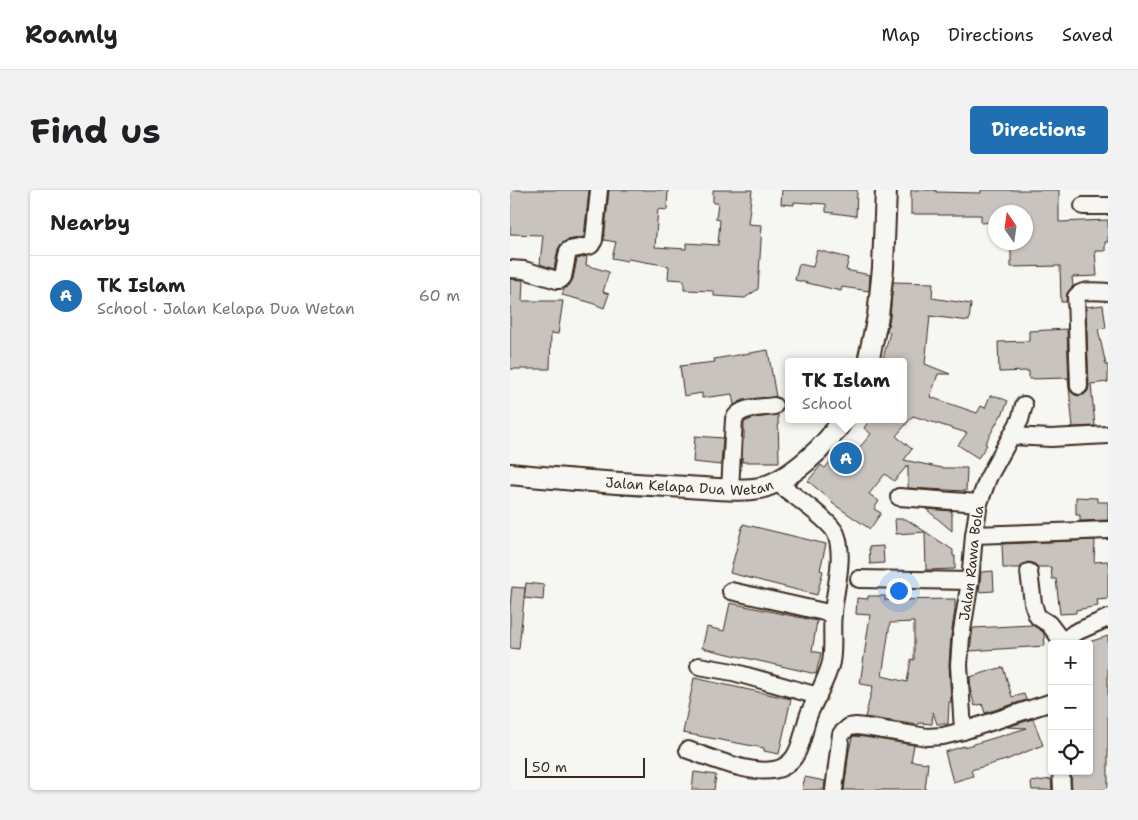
<!DOCTYPE html>
<meta charset="utf-8">
<style>
body{margin:0;font-family:"Shantell Sans",sans-serif;background:#f2f2f2;color:#202124}
.controls{position:absolute;right:15px;bottom:15px;display:grid;overflow:hidden;border-radius:5px;box-shadow:0 1px 4px #0004}
.controls button{width:45px;height:45px;display:grid;place-items:center;padding:0;border:0;border-bottom:1px solid #e0e0e0;background:#fff;color:#202124;font:25px sans-serif}
.compass{position:absolute;left:478px;top:15px;width:45px;height:45px;border-radius:50%;background:#fff;box-shadow:0 1px 4px #0004;rotate:347deg}
.scale{position:absolute;left:15px;bottom:12px;width:120px;box-sizing:border-box;padding-left:5px;border:2px solid #3b2a1e;border-top:0;font-size:14px;line-height:18px;white-space:nowrap;color:#3b2a1e;-webkit-text-stroke:4px #f6f6f2;paint-order:stroke}
.you{position:absolute;left:388px;top:400px;width:18px;height:18px;margin:-12px;border:4px solid #fff;border-radius:50%;background:#1a73e8;box-shadow:0 0 0 8px #1a73e833}
.badge{display:grid;place-items:center;width:32px;height:32px;border-radius:50%;background:#1f6fb2;color:#fff;font-size:16px;font-weight:700}
.pin{position:absolute;translate:-50% -50%;border:2px solid #fff;box-shadow:0 1px 5px #0006}
.popup{position:absolute;left:275px;top:168px;width:122px;height:65px;box-sizing:border-box;display:grid;place-content:center;border-radius:5px;background:#fff;filter:drop-shadow(0 1px 4px #0005);font-size:16px;white-space:nowrap;color:#757577}
.popup b{font-size:19px;color:#202124}
.popup::after{content:'';position:absolute;left:50%;top:100%;margin-left:-10px;border:10px solid transparent;border-top-color:#fff}
.list{margin:0;padding:0;list-style:none}
h2{display:flex;justify-content:space-between;align-items:center;height:65px;margin:0;padding:0 20px;font-size:21px}
h2 small{font-size:16px;font-weight:400;color:#757577}
.list li{display:grid;grid-template-columns:32px 1fr auto;gap:15px;align-items:center;box-sizing:border-box;height:80px;padding:0 20px;border-top:1px solid #e0e0e0}
.list b{display:block;font-size:19px;white-space:nowrap}
.list p{margin:0;font-size:16px;white-space:nowrap;color:#757577}
.list em{font-size:16px;font-style:normal;color:#757577}
.icon{flex:none;width:28px;height:28px;fill:none;stroke:currentColor;stroke-width:2;stroke-linecap:round;stroke-linejoin:round}
.map{position:relative;flex:none;width:598px;height:600px;overflow:hidden;border-radius:5px}
header{display:flex;align-items:center;gap:30px;box-sizing:border-box;height:70px;padding:0 25px;background:#fff;border-bottom:1px solid #e0e0e0}
header strong{font-size:24px}
nav{display:flex;gap:28px;margin-inline-start:auto;font-size:18px}
.intro{display:flex;align-items:center;justify-content:space-between;box-sizing:border-box;height:120px;padding:0 30px}
h1{margin:0;font-size:35px}
.button{padding:12px 22px;border-radius:5px;background:#1f6fb2;color:#fff;font-size:18px;font-weight:700}
main{display:flex;gap:30px;padding:0 30px}
aside{flex:1;background:#fff;border-radius:5px;box-shadow:0 1px 4px #0004}
.map>svg:first-child{display:block}
.building{fill:#c8c3be;stroke:#3b2a1e;fill-rule:evenodd}
.lines{fill:none;stroke-linecap:round;stroke-linejoin:round}
.minor-casing{stroke:#3b2a1e;stroke-width:20}
.tertiary-casing{stroke:#3b2a1e;stroke-width:24}
.minor{stroke:#f6f6f2;stroke-width:16}
.tertiary{stroke:#f6f6f2;stroke-width:20}
.labels{text-anchor:middle;stroke-width:4;stroke-linejoin:round;paint-order:stroke}
.street-label{font-size:14px;fill:#3b2a1e;stroke:#f6f6f2}
</style>
<header>
<strong>Roamly</strong>
<nav><a>Map</a><a>Directions</a><a>Saved</a></nav>
</header>
<div class="intro"><h1>Find us</h1><a class="button">Directions</a></div>
<main>
<aside>
<h2>Nearby<small></small></h2>
<ul class="list">
<li><span class="badge">A</span><div><b>TK Islam</b><p>School · Jalan Kelapa Dua Wetan</p></div><em>60 m</em></li>
</ul>
</aside>
<div class="map">
<svg width="598" height="600" viewBox="0 0 598 600">
<rect width="100%" height="100%" fill="#f6f6f2"/>
<filter id="ink" filterUnits="userSpaceOnUse"><feTurbulence type="fractalNoise" baseFrequency=".02" numOctaves="2"/><feDisplacementMap in="SourceGraphic" scale="10" xChannelSelector="R" yChannelSelector="G"/><feConvolveMatrix kernelMatrix="1 2 1 2 8 2 1 2 1" color-interpolation-filters="sRGB"/></filter>
<g filter="url(#ink)">
<g class="building">
<polygon points="0,0 79,0 74,47 57,50 51,54 48,59 44,79 30,74 33,45 0,44"/>
<polygon points="99,0 158,0 157,20 148,19 145,57 176,59 176,53 208,55 210,30 206,29 208,13 203,13 203,0 242,0 238,34 252,35 248,99 235,108 204,106 204,101 174,100 174,90 158,89 159,76 118,69 117,71 102,68 106,52 94,50"/>
<polygon points="272,0 347,0 346,26 316,22 316,14 284,12 284,15 271,14"/>
<polygon points="401,0 426,0 426,2 471,3 471,0 549,0 549,32 598,30 598,52 595,52 595,61 585,61 587,86 562,87 563,96 557,103 556,112 551,112 550,76 501,77 501,52 516,52 516,22 486,22 486,32 471,33 471,25 428,25 428,24 401,24"/>
<polygon points="307,60 339,68 336,80 360,85 359,101 332,97 331,101 285,90 289,74 303,77"/>
<polygon points="77,66 76,75 99,82 93,102 99,104 94,118 79,112 52,105 54,99 60,94 63,89 67,69"/>
<polygon points="0,89 13,90 12,111 53,111 48,144 41,143 40,179 0,179"/>
<polygon points="383,92 423,93 422,108 461,114 459,131 420,126 415,174 440,184 428,184 420,207 467,223 471,216 475,218 480,206 486,206 498,211 492,225 491,225 475,254 477,255 468,268 448,255 457,243 403,226 386,246 402,259 394,270 432,278 457,278 456,301 398,298 398,275 384,291 375,284 359,304 369,311 364,319 371,323 360,339 322,313 323,312 298,291 311,275 315,278 332,257 343,265 361,244 354,238 360,229 394,229 394,172 372,172 380,142 377,141 380,127"/>
<polygon points="593,115 596,138 588,139 596,175 598,175 598,192 581,194 585,236 563,237 558,188 519,189 519,181 489,182 488,152 519,151 519,141 557,139 559,197 561,202 565,205 569,206 574,205 578,201 579,196 576,117"/>
<polygon points="258,160 266,207 240,209 233,210 224,215 222,204 192,208 192,203 174,206 170,176 205,172 204,169"/>
<polygon points="268,225 269,272 232,272 233,249 234,249 234,232 244,228"/>
<polygon points="185,246 213,248 211,275 183,272"/>
<polygon points="566,307 587,308 587,312 598,312 598,330 570,331 570,325 566,325"/>
<polygon points="416,319 442,321 442,341"/>
<polygon points="385,329 396,329 443,360 443,366 445,366 445,379 416,380 415,342 386,344"/>
<polygon points="233,334 316,354 310,380 313,381 307,405 220,383"/>
<polygon points="585,350 584,372 598,371 598,409 587,410 588,416 566,420 566,423 550,424 546,389 542,389 541,377 528,377 523,373 518,372 513,374 510,378 493,378 492,354"/>
<polygon points="373,356 374,373 360,374 359,357"/>
<polygon points="483,381 484,401 469,402 471,382"/>
<polygon points="16,393 34,395 33,410 14,408"/>
<polygon points="2,397 15,398 9,459 0,458 0,415"/>
<path d="M358 406H375V410L445 409V420L441 446 439 474 441 512H439L438 534H427L423 522 422 534 409 533 408 535 355 527 363 496 350 494 360 425 346 424 347 408 358 409ZM404 432V470L401 469 397 492 372 486 380 433Z"/>
<polygon points="220,413 307,431 302,461 311,463 306,484 192,458 197,437 214,441"/>
<polygon points="522,435 532,441 534,444 535,456 460,461 463,438"/>
<polygon points="598,446 598,600 562,600 561,584 579,582 579,570 581,570 582,542 579,542 579,452"/>
<polygon points="493,477 502,507 514,504 516,510 475,523 472,514 465,516 461,503 460,487"/>
<polygon points="184,488 281,509 269,564 254,561 254,558 173,543"/>
<polygon points="523,529 533,555 496,570 461,580 463,586 443,592 435,562 454,556 454,557 517,538 497,537"/>
<polygon points="343,546 354,547 404,555 401,571 418,573 415,600 334,600 339,561 342,548"/>
<polygon points="184,582 206,585 204,600 182,600"/>
<polygon points="295,587 315,591 314,600 292,600"/>
<polygon points="541,589 542,600 522,600 521,592"/>
</g>
<g class="lines">
<defs>
<g id="minor">
<polyline points="573,16 598,16"/>
<polyline points="0,79 14,80 47,90 50,90 53,87 58,61 59,60 79,56 81,55 84,50 89,0"/>
<path d="M569 196 566 107C572 98 588 102 598 102"/>
<polyline points="502,246 541,248 598,245"/>
<path d="M220 299 224 229C231 216 252 218 264 216"/>
<polyline points="389,307 469,313"/>
<polyline points="464,345 598,340"/>
<polyline points="519,382 523,413 526,423 528,427 539,434 552,451"/>
<polyline points="349,389 460,391"/>
<polyline points="221,401 323,424"/>
<polyline points="550,454 564,443 598,428"/>
<polyline points="189,476 223,482 308,506"/>
<path id="s1" d="M453 541 449 475 451 447 460 391 464 345 469 313 478 288 510 230 514 215"/>
<path d="M178 560C202 568 248 589 273 577 278 574 283 570 286 564 293 552 294 537 299 524 306 507 317 490 321 472 324 456 321 439 323 423 325 399 335 367 326 344 321 331 279 302 266 292"/>
<polyline points="551,581 552,600"/>
<polyline points="324,600 331,544 339,537 346,536 355,537 417,547 433,546 453,541 542,512"/>
</g>
<g id="tertiary">
<polyline points="358,172 368,126 373,78 376,0"/>
<path id="s2" d="M0 284C59 290 118 294 178 297 198 298 231 302 250 298 279 291 318 255 333 229"/>
</g>
</defs>
<use href="#minor" class="minor-casing"/>
<use href="#tertiary" class="tertiary-casing"/>
<use href="#minor" class="minor"/>
<use href="#tertiary" class="tertiary"/>
</g>
</g>
<g class="labels">
<g class="street-label">
<text dy="5" stroke="none"><textPath href="#s2" startOffset="180">Jalan Kelapa Dua Wetan</textPath></text>
<text dy="5" stroke="none"><textPath href="#s1" startOffset="169">Jalan Rawa Bola</textPath></text>
</g>
</g>
</svg>
<div class="controls">
<button>+</button>
<button>−</button>
<button><svg class="icon" aria-label="locate" viewBox="0 0 24 24"><circle cx="12" cy="12" r="6"/><path d="M12 2v4M12 18v4M2 12h4M18 12h4"/></svg></button>
</div>
<svg class="compass" viewBox="-18 -18 36 36"><path d="M0-13l5 13h-10z" fill="#e53935"/><path d="M0 13l5-13h-10z" fill="#757577"/></svg>
<div class="scale">50 m</div>
<div class="you"></div>
<div class="pin badge" style="left:336px;top:268px">A</div>
<div class="popup"><b>TK Islam</b>School</div>
</div>
</main>
